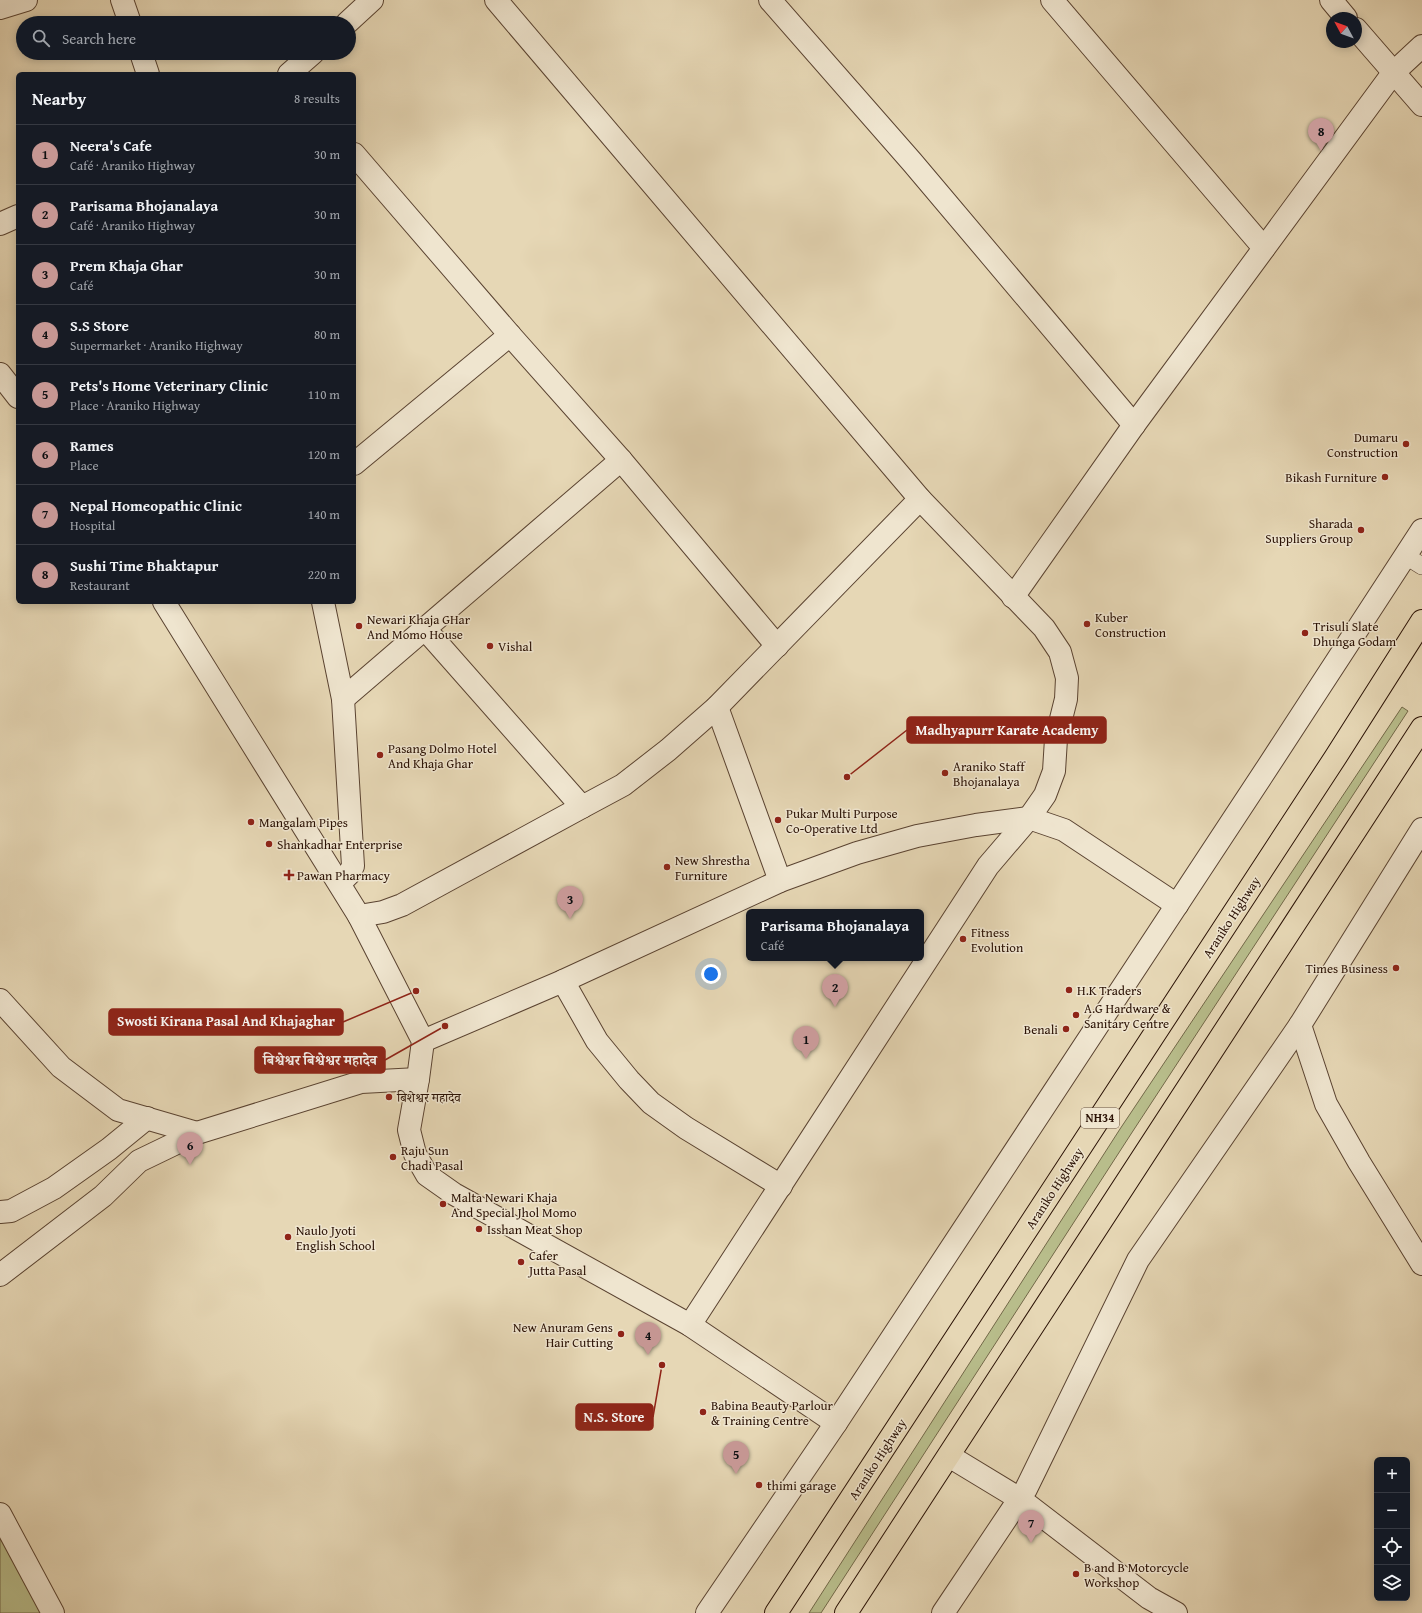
<!DOCTYPE html>
<meta charset="utf-8">
<style>
body{margin:0;font-family:"Gentium Book Plus","Noto Serif Devanagari",serif;background:#242831;color:#f1f3f6}
.controls{position:absolute;right:12px;bottom:12px;display:grid;overflow:hidden;border-radius:6px;box-shadow:0 2px 10px #0003}
.controls button{width:36px;height:36px;display:grid;place-items:center;padding:0;border:0;border-bottom:1px solid #363941;background:#171b24;color:#f1f3f6;font:20px sans-serif}
.compass{position:absolute;left:1326px;top:12px;width:36px;height:36px;border-radius:50%;background:#171b24;box-shadow:0 2px 10px #0003;rotate:311deg}
.you{position:absolute;left:711px;top:974px;width:14px;height:14px;margin:-10px;border:3px solid #fff;border-radius:50%;background:#1a73e8;box-shadow:0 0 0 6px #1a73e833}
.badge{display:grid;place-items:center;width:26px;height:26px;border-radius:50%;background:#c59692;color:#111;font-size:13px;font-weight:700}
.pin{position:absolute;translate:-50% -33px;filter:drop-shadow(0 1px 2px #0008)}
.pin::after{content:'';position:absolute;top:21px;width:14px;height:12px;background:inherit;clip-path:polygon(0 0,100% 0,50% 100%)}
.popup{position:absolute;left:746px;top:909px;width:178px;height:52px;box-sizing:border-box;display:grid;place-content:center;border-radius:6px;background:#171b24;filter:drop-shadow(0 1px 3px #0005);font-size:13px;white-space:nowrap;color:#9ea1a6}
.popup b{font-size:15px;color:#f1f3f6}
.popup::after{content:'';position:absolute;left:50%;top:100%;margin-left:-8px;border:8px solid transparent;border-top-color:#171b24}
.list{margin:0;padding:0;list-style:none}
h2{display:flex;justify-content:space-between;align-items:center;height:52px;margin:0;padding:0 16px;font-size:17px}
h2 small{font-size:13px;font-weight:400;color:#9ea1a6}
.list li{display:grid;grid-template-columns:26px 1fr auto;gap:12px;align-items:center;box-sizing:border-box;height:60px;padding:0 16px;border-top:1px solid #363941}
.list b{display:block;font-size:15px;white-space:nowrap}
.list p{margin:0;font-size:13px;white-space:nowrap;color:#9ea1a6}
.list em{font-size:13px;font-style:normal;color:#9ea1a6}
.icon{flex:none;width:22px;height:22px;fill:none;stroke:currentColor;stroke-width:2;stroke-linecap:round;stroke-linejoin:round}
.map{position:relative;flex:none;width:1422px;height:1613px;overflow:hidden}
.search{position:absolute;background:#171b24;box-shadow:0 2px 10px #0003;left:16px;top:16px;width:340px;height:44px;display:flex;align-items:center;gap:10px;box-sizing:border-box;padding:0 14px;border-radius:22px;color:#9ea1a6;font-size:15px}
.panel{position:absolute;background:#171b24;box-shadow:0 2px 10px #0003;left:16px;top:72px;width:340px;height:532px;border-radius:6px}
.map>svg:first-child{display:block}
.green{fill:#b8bd8b;stroke:#726848}
.lines{fill:none;stroke-linecap:round;stroke-linejoin:round}
.service-casing{stroke:#5a4331;stroke-width:18}
.minor-casing{stroke:#5a4331;stroke-width:24}
.tertiary-casing{stroke:#5a4331;stroke-width:24}
.trunk-casing{stroke:#2b1205;stroke-width:24}
.service{stroke:#efe5cf;stroke-width:17}
.minor{stroke:#efe5cf;stroke-width:22}
.tertiary{stroke:#efe5cf;stroke-width:22}
.trunk{stroke:#e6d7b5;stroke-width:22}
.poi-dot{fill:#8f2418;stroke:#efe5cf;stroke-width:1.5}
.labels{text-anchor:middle;stroke-width:3;stroke-linejoin:round;paint-order:stroke}
.shield{fill:#efe5cf;stroke:#665142;stroke-width:1}
.shield-label{font-size:12px;font-weight:bold;fill:#2b1205}
.poi-label{font-size:13px;fill:#2b1205;stroke:#efe5cf;text-anchor:start}
.street-label{font-size:13px;fill:#2b1205;stroke:#efe5cf}
.leader{fill:none;stroke:#8f2418;stroke-width:1.5}
.callout-dot{fill:#8f2418;stroke:#efe5cf;stroke-width:1.5}
.callout{fill:#8f2418;stroke:#8f2418;stroke-width:1.5}
.callout-label{font-size:14px;text-anchor:middle;font-weight:bold;fill:#fff}
</style>
<div class="map">
<svg width="1422" height="1613" viewBox="0 0 1422 1613">
<rect width="100%" height="100%" fill="#e6d7b5"/>
<filter id="stains"><feTurbulence type="fractalNoise" baseFrequency=".005" numOctaves="4"/><feColorMatrix values="0 0 0 0 .2 0 0 0 0 .09 0 0 0 0 .02 0 0 0 .5 -.17"/></filter>
<radialGradient id="worn" r=".72"><stop offset=".6" stop-color="#630" stop-opacity="0"/><stop offset="1" stop-color="#630" stop-opacity=".3"/></radialGradient>
<g class="green">
<polygon points="1402,707 1408,711 1131,1134 821,1613 809,1613 1120,1129"/>
<polygon points="7,1537 44,1613 0,1613 0,1540"/>
</g>
<g class="lines">
<defs>
<polyline id="service" points="1406,556 1422,566"/>
<g id="minor">
<polyline points="122,0 130,23"/>
<polyline points="496,0 920,499 1044,628 1060,652 1067,678 1066,699 1056,739 1054,771 1045,795 1029,818 988,866 690,1325"/>
<polyline points="770,0 912,162 1134,425"/>
<polyline points="1052,0 1264,248"/>
<polyline points="1331,0 1346,18"/>
<polyline points="0,8 26,0"/>
<polyline points="347,23 372,0"/>
<polyline points="1356,29 1422,105"/>
<polyline points="141,53 148,74"/>
<polyline points="289,74 313,53"/>
<polyline points="354,154 510,335 621,460 777,646"/>
<polyline points="0,224 18,216"/>
<polyline points="0,374 18,397"/>
<polyline points="354,464 510,335"/>
<polyline points="1013,597 1134,425 1393,73 1422,46"/>
<polyline points="164,602 359,916 423,1041 418,1079 409,1130 415,1154 427,1175 454,1194 690,1325 836,1423"/>
<polyline points="323,602 343,699 353,866 349,874 340,883"/>
<polyline points="425,629 582,807 623,785 668,750 717,707 920,499"/>
<polyline points="343,699 621,460"/>
<polyline points="717,707 780,881"/>
<polyline points="359,916 383,912 402,905 582,807"/>
<polyline points="563,981 597,1041 629,1080 651,1103 686,1128 781,1186"/>
<polyline points="0,1000 61,1067 118,1110 197,1133"/>
<polyline points="1300,1025 1326,1104 1359,1162 1422,1264"/>
<polyline points="423,1041 563,981 780,881 857,853 917,836 976,825 1029,818 1064,830 1177,905"/>
<polyline points="0,1212 11,1211 54,1188 109,1149 147,1118"/>
<polyline points="0,1275 103,1196 139,1161 197,1133 361,1082 418,1079"/>
<polyline points="0,1514 53,1613"/>
<polyline points="707,1613 836,1423 1267,768 1422,530"/>
<polyline points="943,1613 1026,1489 1138,1260 1300,1025 1422,829"/>
</g>
<polyline id="tertiary" points="949,1456 1020,1499 1149,1598 1176,1613"/>
<g id="trunk">
<polyline points="776,1613 1335,758 1422,621"/>
<polyline points="846,1613 1422,728"/>
</g>
</defs>
<use href="#service" class="service-casing"/>
<use href="#minor" class="minor-casing"/>
<use href="#tertiary" class="tertiary-casing"/>
<use href="#trunk" class="trunk-casing"/>
<use href="#service" class="service"/>
<use href="#minor" class="minor"/>
<use href="#tertiary" class="tertiary"/>
<use href="#trunk" class="trunk"/>
</g>
<g class="poi-dot">
<circle cx="1406" cy="444" r="4"/>
<circle cx="1385" cy="477" r="4"/>
<circle cx="1361" cy="530" r="4"/>
<circle cx="1087" cy="624" r="4"/>
<circle cx="359" cy="626" r="4"/>
<circle cx="1305" cy="633" r="4"/>
<circle cx="490" cy="646" r="4"/>
<circle cx="380" cy="755" r="4"/>
<circle cx="945" cy="773" r="4"/>
<circle cx="778" cy="820" r="4"/>
<circle cx="251" cy="822" r="4"/>
<circle cx="269" cy="844" r="4"/>
<circle cx="667" cy="867" r="4"/>
<path d="M287 869h4v4h4v4h-4v4h-4v-4h-4v-4h4z"/>
<circle cx="963" cy="939" r="4"/>
<circle cx="1396" cy="968" r="4"/>
<circle cx="1069" cy="990" r="4"/>
<circle cx="1076" cy="1015" r="4"/>
<circle cx="1066" cy="1029" r="4"/>
<circle cx="389" cy="1097" r="4"/>
<circle cx="393" cy="1157" r="4"/>
<circle cx="443" cy="1204" r="4"/>
<circle cx="479" cy="1229" r="4"/>
<circle cx="288" cy="1237" r="4"/>
<circle cx="521" cy="1262" r="4"/>
<circle cx="621" cy="1334" r="4"/>
<circle cx="703" cy="1412" r="4"/>
<circle cx="759" cy="1485" r="4"/>
<circle cx="1076" cy="1574" r="4"/>
</g>
<g class="labels">
<rect class="shield" x="1081" y="1108" width="38" height="20" rx="3"/>
<g class="shield-label">
<text x="1100" y="1122">NH34</text>
</g>
<g class="poi-label">
<text x="1398" y="442" text-anchor="end">Dumaru<tspan x="1398" dy="15">Construction</tspan></text>
<text x="1377" y="482" text-anchor="end">Bikash Furniture</text>
<text x="1353" y="528" text-anchor="end">Sharada<tspan x="1353" dy="15">Suppliers Group</tspan></text>
<text x="1095" y="622">Kuber<tspan x="1095" dy="15">Construction</tspan></text>
<text x="367" y="624">Newari Khaja GHar<tspan x="367" dy="15">And Momo House</tspan></text>
<text x="1313" y="631">Trisuli Slate<tspan x="1313" dy="15">Dhunga Godam</tspan></text>
<text x="498" y="651">Vishal</text>
<text x="388" y="753">Pasang Dolmo Hotel<tspan x="388" dy="15">And Khaja Ghar</tspan></text>
<text x="953" y="771">Araniko Staff<tspan x="953" dy="15">Bhojanalaya</tspan></text>
<text x="786" y="818">Pukar Multi Purpose<tspan x="786" dy="15">Co-Operative Ltd</tspan></text>
<text x="259" y="827">Mangalam Pipes</text>
<text x="277" y="849">Shankadhar Enterprise</text>
<text x="675" y="865">New Shrestha<tspan x="675" dy="15">Furniture</tspan></text>
<text x="297" y="880">Pawan Pharmacy</text>
<text x="971" y="937">Fitness<tspan x="971" dy="15">Evolution</tspan></text>
<text x="1388" y="973" text-anchor="end">Times Business</text>
<text x="1077" y="995">H.K Traders</text>
<text x="1084" y="1013">A.G Hardware &amp;<tspan x="1084" dy="15">Sanitary Centre</tspan></text>
<text x="1058" y="1034" text-anchor="end">Benali</text>
<text x="397" y="1102">बिशेश्वर महादेव</text>
<text x="401" y="1155">Raju Sun<tspan x="401" dy="15">Chadi Pasal</tspan></text>
<text x="451" y="1202">Malta Newari Khaja<tspan x="451" dy="15">And Special Jhol Momo</tspan></text>
<text x="487" y="1234">Isshan Meat Shop</text>
<text x="296" y="1235">Naulo Jyoti<tspan x="296" dy="15">English School</tspan></text>
<text x="529" y="1260">Cafer<tspan x="529" dy="15">Jutta Pasal</tspan></text>
<text x="613" y="1332" text-anchor="end">New Anuram Gens<tspan x="613" dy="15">Hair Cutting</tspan></text>
<text x="711" y="1410">Babina Beauty Parlour<tspan x="711" dy="15">&amp; Training Centre</tspan></text>
<text x="767" y="1490">thimi garage</text>
<text x="1084" y="1572">B and B Motorcycle<tspan x="1084" dy="15">Workshop</tspan></text>
</g>
<g class="street-label">
<text transform="translate(1231 917) rotate(-57)" y="5">Araniko Highway</text>
<text transform="translate(1054 1188) rotate(-57)" y="5">Araniko Highway</text>
<text transform="translate(877 1459) rotate(-57)" y="5">Araniko Highway</text>
</g>
</g>
<path class="leader" d="M847 777L907 730M416 991L343 1022M445 1026L385 1060M662 1365L653 1417"/>
<g class="callout-dot">
<circle cx="847" cy="777" r="4"/>
<circle cx="416" cy="991" r="4"/>
<circle cx="445" cy="1026" r="4"/>
<circle cx="662" cy="1365" r="4"/>
</g>
<g class="callout">
<rect x="907" y="717" width="199" height="26" rx="4"/>
<rect x="109" y="1009" width="234" height="26" rx="4"/>
<rect x="255" y="1047" width="130" height="26" rx="4"/>
<rect x="576" y="1404" width="77" height="26" rx="4"/>
</g>
<g class="callout-label">
<text x="1007" y="735">Madhyapurr Karate Academy</text>
<text x="226" y="1026">Swosti Kirana Pasal And Khajaghar</text>
<text x="320" y="1065">बिश्वेश्वर बिश्वेश्वर महादेव</text>
<text x="614" y="1422">N.S. Store</text>
</g>
<rect width="100%" height="100%" filter="url(#stains)"/>
<rect width="100%" height="100%" fill="url(#worn)"/>
</svg>
<div class="controls">
<button>+</button>
<button>−</button>
<button><svg class="icon" aria-label="locate" viewBox="0 0 24 24"><circle cx="12" cy="12" r="6"/><path d="M12 2v4M12 18v4M2 12h4M18 12h4"/></svg></button>
<button><svg class="icon" aria-label="layers" viewBox="0 0 24 24"><path d="M12 4l9 5-9 5-9-5zM3 14l9 5 9-5"/></svg></button>
</div>
<svg class="compass" viewBox="-18 -18 36 36"><path d="M0-13l5 13h-10z" fill="#e53935"/><path d="M0 13l5-13h-10z" fill="#9ea1a6"/></svg>
<div class="you"></div>
<div class="pin badge" style="left:806px;top:1059px">1</div>
<div class="pin badge" style="left:835px;top:1007px">2</div>
<div class="popup"><b>Parisama Bhojanalaya</b>Café</div>
<div class="pin badge" style="left:570px;top:919px">3</div>
<div class="pin badge" style="left:648px;top:1355px">4</div>
<div class="pin badge" style="left:736px;top:1474px">5</div>
<div class="pin badge" style="left:190px;top:1165px">6</div>
<div class="pin badge" style="left:1031px;top:1543px">7</div>
<div class="pin badge" style="left:1321px;top:151px">8</div>
<div class="search"><svg class="icon" aria-label="search" viewBox="0 0 24 24"><circle cx="10" cy="10" r="6"/><path d="M15 15l6 6"/></svg>Search here</div>
<section class="panel">
<h2>Nearby<small>8 results</small></h2>
<ul class="list">
<li><span class="badge">1</span><div><b>Neera's Cafe</b><p>Café · Araniko Highway</p></div><em>30 m</em></li>
<li><span class="badge">2</span><div><b>Parisama Bhojanalaya</b><p>Café · Araniko Highway</p></div><em>30 m</em></li>
<li><span class="badge">3</span><div><b>Prem Khaja Ghar</b><p>Café</p></div><em>30 m</em></li>
<li><span class="badge">4</span><div><b>S.S Store</b><p>Supermarket · Araniko Highway</p></div><em>80 m</em></li>
<li><span class="badge">5</span><div><b>Pets's Home Veterinary Clinic</b><p>Place · Araniko Highway</p></div><em>110 m</em></li>
<li><span class="badge">6</span><div><b>Rames</b><p>Place</p></div><em>120 m</em></li>
<li><span class="badge">7</span><div><b>Nepal Homeopathic Clinic</b><p>Hospital</p></div><em>140 m</em></li>
<li><span class="badge">8</span><div><b>Sushi Time Bhaktapur</b><p>Restaurant</p></div><em>220 m</em></li>
</ul>
</section>
</div>
